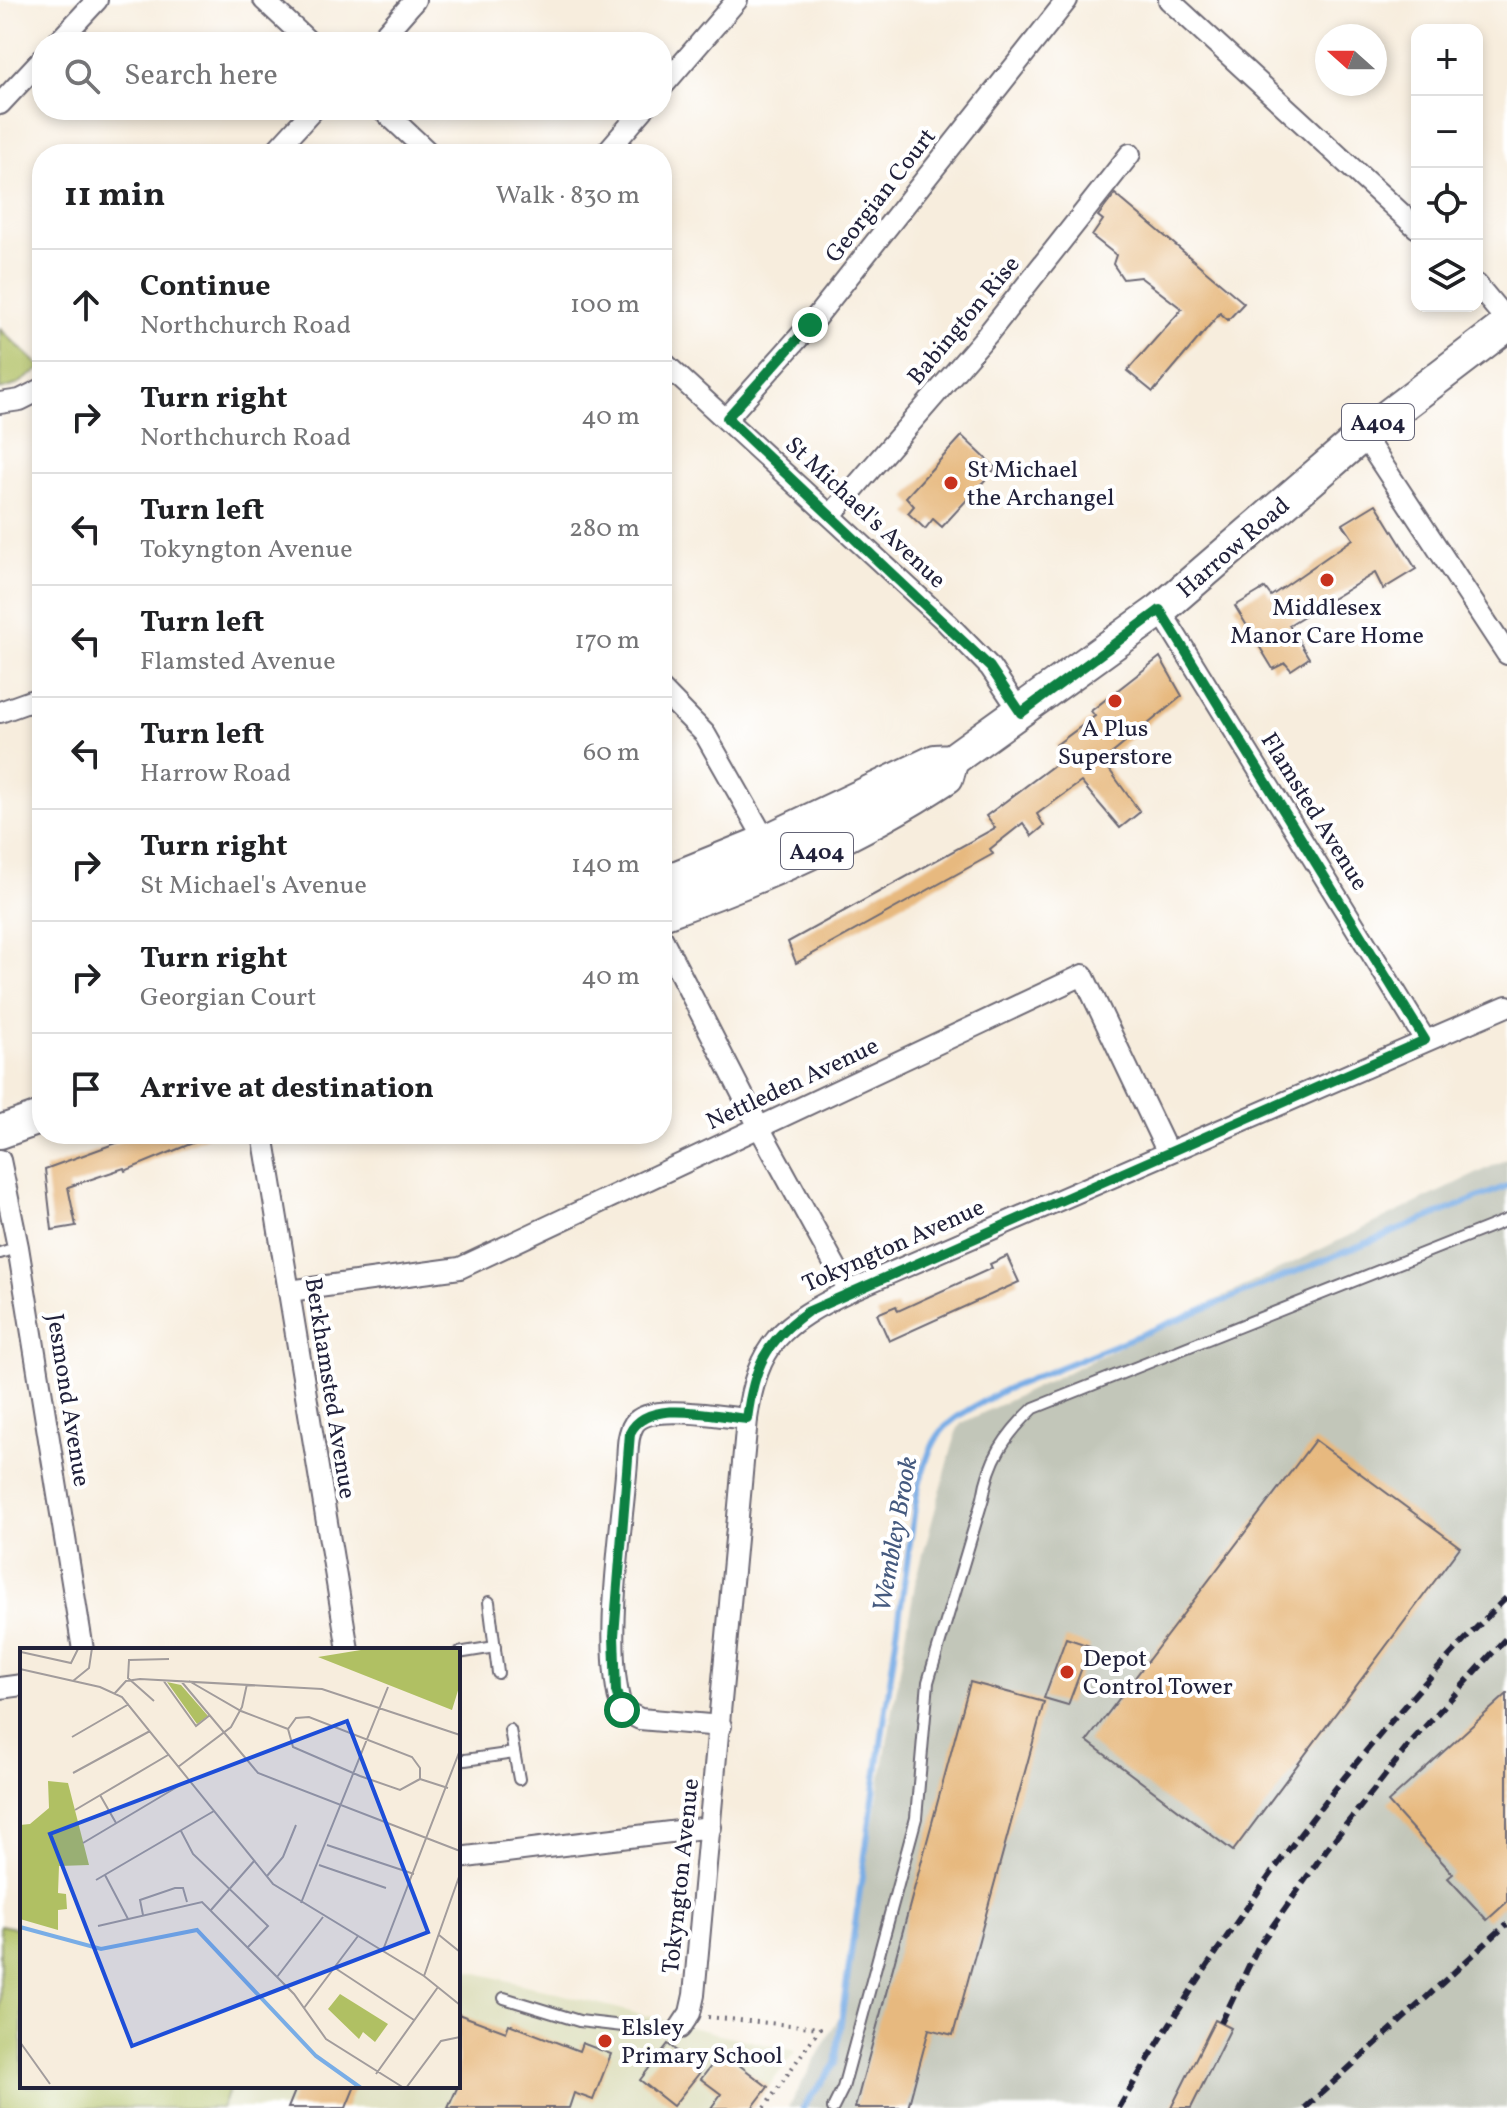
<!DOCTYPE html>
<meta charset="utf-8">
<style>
body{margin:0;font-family:Vollkorn,serif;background:#f2f2f2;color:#202124}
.controls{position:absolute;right:24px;top:24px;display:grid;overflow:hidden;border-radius:16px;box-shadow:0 4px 12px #0003}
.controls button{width:72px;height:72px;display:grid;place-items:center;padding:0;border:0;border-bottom:2px solid #e0e0e0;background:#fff;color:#202124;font:40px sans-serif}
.compass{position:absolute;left:1315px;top:24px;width:72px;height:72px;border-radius:50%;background:#fff;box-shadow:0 4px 12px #0003;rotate:291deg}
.stop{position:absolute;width:24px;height:24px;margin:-18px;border:6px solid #0b8043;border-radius:50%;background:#fff}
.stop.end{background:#0b8043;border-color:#fff;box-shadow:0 2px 8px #0008}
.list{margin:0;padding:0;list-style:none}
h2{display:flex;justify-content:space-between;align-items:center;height:104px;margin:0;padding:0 32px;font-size:34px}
h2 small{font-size:26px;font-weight:400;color:#757577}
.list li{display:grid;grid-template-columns:52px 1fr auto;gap:24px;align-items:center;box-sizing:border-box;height:112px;padding:0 32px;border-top:2px solid #e0e0e0}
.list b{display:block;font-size:30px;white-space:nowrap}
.list p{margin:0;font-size:26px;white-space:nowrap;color:#757577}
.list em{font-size:26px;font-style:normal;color:#757577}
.icon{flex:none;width:44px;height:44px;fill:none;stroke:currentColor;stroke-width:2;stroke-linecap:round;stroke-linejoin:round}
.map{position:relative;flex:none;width:1507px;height:2108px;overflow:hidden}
.search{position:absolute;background:#fff;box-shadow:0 4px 12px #0003;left:32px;top:32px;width:640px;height:88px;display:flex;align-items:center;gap:20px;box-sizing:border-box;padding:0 28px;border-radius:32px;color:#757577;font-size:30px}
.panel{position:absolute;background:#fff;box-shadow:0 4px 12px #0003;left:32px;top:144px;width:640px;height:1000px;border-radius:32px}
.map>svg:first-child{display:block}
.built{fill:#dddebc}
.industrial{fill:#c2c6b9}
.green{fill:#b0c063;stroke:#69714f;stroke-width:2}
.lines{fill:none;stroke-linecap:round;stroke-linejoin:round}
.stream{stroke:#79ade6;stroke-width:6}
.building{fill:#e7b97f}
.lane-casing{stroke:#6d6974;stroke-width:14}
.street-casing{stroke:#6d6974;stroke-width:24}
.primary-casing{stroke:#6d6974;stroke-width:36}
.path{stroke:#6d6974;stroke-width:4;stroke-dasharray:2 6;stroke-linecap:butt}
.lane{stroke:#fff;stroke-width:10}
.street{stroke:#fff;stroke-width:20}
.primary{stroke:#fff;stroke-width:32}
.rail{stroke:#22223b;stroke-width:6;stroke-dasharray:12 6;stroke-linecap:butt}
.route{stroke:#0b8043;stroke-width:10}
.poi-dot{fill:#c8321e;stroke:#fff;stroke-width:3}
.labels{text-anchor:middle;stroke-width:8;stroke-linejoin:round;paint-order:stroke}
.shield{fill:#fff;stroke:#646476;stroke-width:2}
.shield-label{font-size:22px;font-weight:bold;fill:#22223b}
.street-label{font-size:24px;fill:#22223b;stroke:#fff}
.poi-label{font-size:24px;fill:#22223b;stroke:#fff;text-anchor:start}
.water-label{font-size:26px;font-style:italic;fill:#455a7f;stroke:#fff}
.inset-river{fill:none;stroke:#79ade6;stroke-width:4}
.inset-road{fill:none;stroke:#a29c9c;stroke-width:2}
.view{fill:#1d4ed8;fill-opacity:0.15;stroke:#1d4ed8;stroke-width:4}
.inset-edge{fill:none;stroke:#22223b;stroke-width:4}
</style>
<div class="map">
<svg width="1507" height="2108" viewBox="0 0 1507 2108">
<rect width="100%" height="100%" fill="#fff"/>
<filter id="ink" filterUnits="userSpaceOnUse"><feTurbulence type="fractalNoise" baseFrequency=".0125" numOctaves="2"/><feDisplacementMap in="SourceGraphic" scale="16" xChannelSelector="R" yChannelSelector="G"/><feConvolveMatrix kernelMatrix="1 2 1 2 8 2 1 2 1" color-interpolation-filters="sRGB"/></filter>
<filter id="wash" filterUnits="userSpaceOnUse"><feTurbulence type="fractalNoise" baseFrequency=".006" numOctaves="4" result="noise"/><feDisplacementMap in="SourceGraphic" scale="32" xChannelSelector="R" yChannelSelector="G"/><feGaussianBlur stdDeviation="1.8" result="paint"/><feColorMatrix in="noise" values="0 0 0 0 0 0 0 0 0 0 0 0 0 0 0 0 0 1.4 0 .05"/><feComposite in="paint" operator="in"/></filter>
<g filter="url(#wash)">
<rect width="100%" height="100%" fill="#f7eddd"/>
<polygon class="built" points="458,1968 710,2032 796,2051 752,2108 221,2108 230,2086 458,2086"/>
<polygon class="industrial" points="1507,1159 1507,2108 788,2108 839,2017 915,1584 957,1430 962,1423"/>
<g class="green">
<polygon points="0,329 42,368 16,385 0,390"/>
<polygon points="0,1925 22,1929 22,2086 230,2086 221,2108 0,2108"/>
</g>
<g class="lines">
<path class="stream" d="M803 2108 835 2064 917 1493C935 1423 943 1424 1004 1390L1507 1186"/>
</g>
<g id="blocks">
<g class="building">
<polygon points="1115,194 1244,303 1228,320 1220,313 1153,392 1127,371 1182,309 1140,277 1123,279 1113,264 1116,255 1092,236 1103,220 1098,216"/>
<polygon points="962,436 996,468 942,527 933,519 925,529 908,513 914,506 906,497"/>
<polygon points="1376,504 1416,569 1383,589 1375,573 1289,625 1309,658 1291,670 1285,663 1273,669 1235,606 1265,588 1271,596 1353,539 1343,524"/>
<polygon points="1160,657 1182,696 1103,761 1140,812 1120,828 1081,782 1037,814 1044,826 1032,836 1023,823 990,849 993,854 796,963 788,942 995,828 986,816 1066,756 1056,745 1095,716 1091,711"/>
<polygon points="141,1134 212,1135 125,1171 124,1168 68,1187 76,1226 52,1230 45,1169"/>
<polygon points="1007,1256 1019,1282 889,1341 877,1314 896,1306 898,1311 992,1268 990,1264"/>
<polygon points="1315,1440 1460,1547 1233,1851 1087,1741"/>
<polygon points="1066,1638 1090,1646 1068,1705 1044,1698"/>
<polygon points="970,1682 1044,1702 953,2035 929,2029 908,2108 855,2108"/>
<polygon points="1507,1694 1507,1902 1487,1920 1448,1878 1453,1874 1388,1802"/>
<polygon points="458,2014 506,2032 509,2024 579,2051 582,2043 611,2054 593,2100 574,2093 569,2108 448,2108 458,2086"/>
<polygon points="1215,2020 1231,2028 1191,2108 1171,2108"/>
<polygon points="668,2044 701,2071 673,2106 640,2080"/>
<polygon points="722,2052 768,2087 752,2108 711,2108 721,2094 701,2079"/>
<polygon points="297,2086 355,2086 346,2108 288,2108"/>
</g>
</g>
</g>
<g filter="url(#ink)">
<use href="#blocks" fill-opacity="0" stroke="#6d6974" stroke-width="2"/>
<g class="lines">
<defs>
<g id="lane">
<polyline points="0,1253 18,1247"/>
<polyline points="489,1602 498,1673"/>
<polyline points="458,1653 495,1647"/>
<polyline points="510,1730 519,1779"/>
<polyline points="458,1761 514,1753"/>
<polyline points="504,1998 579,2021 667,2031 680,2028"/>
<path d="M833 2108 843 2088 916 1818 928 1682 983 1498C989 1460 1005 1435 1034 1408L1507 1220"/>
</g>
<g id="street">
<polyline points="264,0 309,42"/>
<polyline points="1169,0 1417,228"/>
<polyline points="58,42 97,0"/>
<polyline points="378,42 415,0"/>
<polyline points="662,87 737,0"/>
<polyline points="0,104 42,59"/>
<polyline points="383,110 430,154"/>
<polyline points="273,154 313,110"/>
<polyline points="605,154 643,110"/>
<polyline points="1477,285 1507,321"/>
<polyline points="662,361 947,623 990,667 1021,713"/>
<polyline points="0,403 20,400 42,389"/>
<polyline points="727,418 810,325 1067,0"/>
<polyline points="1363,435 1507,654"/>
<polyline points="831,515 987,335 1130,154"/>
<polyline points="1160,610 1425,1040"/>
<polyline points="662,690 705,734 771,850"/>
<polyline points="0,712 42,697"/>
<polyline points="662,938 759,1127 849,1291"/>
<polyline points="263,1134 348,1650"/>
<polyline points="0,1160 18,1247 83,1650"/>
<polyline points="289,1291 460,1268 1083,975 1167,1151"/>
<polyline points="0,1688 22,1685"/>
<path d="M721 1726 640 1719 622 1710C602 1647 622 1530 627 1462 628 1449 627 1435 634 1424 649 1402 722 1417 747 1419"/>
<polyline points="458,1858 711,1827"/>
<path d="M680 2028 690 2013 694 1995 747 1419C757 1343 783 1323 849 1291L1507 1006"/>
</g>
<g id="primary">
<polyline points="662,883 766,841 935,761 952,760 1160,610 1363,435 1507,325"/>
<path d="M662 913C762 877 858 836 947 777L952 760"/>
<polyline points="0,1132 42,1117"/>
</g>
</defs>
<use href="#lane" class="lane-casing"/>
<use href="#street" class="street-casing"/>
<use href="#primary" class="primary-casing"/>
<polyline class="path" points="708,2017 820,2028 764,2108"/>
<use href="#lane" class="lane"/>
<use href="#street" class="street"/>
<use href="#primary" class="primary"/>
<g class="rail">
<polyline points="1221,2023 1258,1947 1326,1850 1413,1740 1507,1637"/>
<path d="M1119 2108C1227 1923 1354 1748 1507 1597"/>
<polyline points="1305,2108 1507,1924"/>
</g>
</g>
</g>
<g class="lines" filter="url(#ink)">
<path class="route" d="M622 1710 616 1691 614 1636 630 1433C648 1397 713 1416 747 1419 754 1367 764 1343 807 1312L1425 1040 1160 610 1021 713 990 667 727 418 810 325"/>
</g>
<g class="poi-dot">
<circle cx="951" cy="483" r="8"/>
<circle cx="1327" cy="580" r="8"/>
<circle cx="1115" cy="701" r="8"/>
<circle cx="1067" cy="1672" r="8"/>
<circle cx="605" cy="2041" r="8"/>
</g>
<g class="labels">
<g class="shield">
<rect x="1342" y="404" width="72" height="36" rx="6"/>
<rect x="781" y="833" width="72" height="36" rx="6"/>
</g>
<g class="shield-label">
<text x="1378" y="430">A404</text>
<text x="817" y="859">A404</text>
</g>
<g class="street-label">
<text transform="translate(880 195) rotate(-52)" y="8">Georgian Court</text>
<text transform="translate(963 320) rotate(-50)" y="8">Babington Rise</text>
<text transform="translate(866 512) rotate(43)" y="8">St Michael's Avenue</text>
<text transform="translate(1233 547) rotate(-41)" y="8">Harrow Road</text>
<text transform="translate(1315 811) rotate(58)" y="8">Flamsted Avenue</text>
<text transform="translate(792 1083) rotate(-25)" y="8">Nettleden Avenue</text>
<text transform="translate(893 1245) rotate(-24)" y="8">Tokyngton Avenue</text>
<text transform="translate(331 1388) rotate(81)" y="8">Berkhamsted Avenue</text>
<text transform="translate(69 1400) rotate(81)" y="8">Jesmond Avenue</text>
<text transform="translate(680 1876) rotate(-84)" y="8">Tokyngton Avenue</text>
</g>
<g class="poi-label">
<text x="967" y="477">St Michael<tspan x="967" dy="28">the Archangel</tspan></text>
<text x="1327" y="615" text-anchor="middle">Middlesex<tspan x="1327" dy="28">Manor Care Home</tspan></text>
<text x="1115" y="736" text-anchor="middle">A Plus<tspan x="1115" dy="28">Superstore</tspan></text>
<text x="1083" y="1666">Depot<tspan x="1083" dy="28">Control Tower</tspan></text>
<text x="621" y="2035">Elsley<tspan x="621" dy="28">Primary School</tspan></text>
</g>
<g class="water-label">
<text transform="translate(894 1534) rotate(-80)" y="9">Wembley Brook</text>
</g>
</g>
<g transform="translate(20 1648)">
<rect width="440" height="440" fill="#f7eddd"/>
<path d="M353 0H440V36L432 62 298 9ZM147 34 161 37 188 68 177 76ZM28 133 48 135 69 217 39 218 38 245 46 246 47 261 38 262V282L0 271V177L10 176 29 160ZM320 346 368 376 355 394 343 384 339 391 308 361Z" fill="#b0c063"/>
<path class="inset-river" d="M0 279 81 301 177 282 296 408 341 440"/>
<path class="inset-road" d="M1 4 51 15 58 1M0 21 80 39 102 49 253 236 404 328 440 357M143 32 176 78 190 67M53 33 69 20 72 0M161 33 238 125 440 203M169 33 221 63 268 81M95 45 106 33 120 31 302 41 440 87M134 53 108 30 109 12 149 11M268 81 276 70 289 69 392 109 400 120V131M268 81 273 99 340 128 380 142 400 131M52 89 109 56M158 119 211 79 222 59 227 36M53 125 130 83M400 131 428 140M80 147 96 175M55 162 148 107M161 183 173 206 248 278 228 299M63 195 167 133M307 197 394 226M299 217 366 240M85 227 108 271M247 228 263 209 276 177M76 232 194 163M281 255 368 39M191 262 235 212M123 267 120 252 155 240H163L167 254M78 278 182 254 274 346 306 391 384 440M419 287 440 304M363 302 440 102M315 320 394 372M404 328 440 226M257 329 303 269M284 360 338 288M0 394 30 436M356 426 418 339M386 440 421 393 440 389"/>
<path class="view" d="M327 73 408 284 112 398 30 186Z"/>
<rect width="440" height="440" class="inset-edge"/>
</g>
</svg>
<div class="controls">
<button>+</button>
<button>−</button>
<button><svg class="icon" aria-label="locate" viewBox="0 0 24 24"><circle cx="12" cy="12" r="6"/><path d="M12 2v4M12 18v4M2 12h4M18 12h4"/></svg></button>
<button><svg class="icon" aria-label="layers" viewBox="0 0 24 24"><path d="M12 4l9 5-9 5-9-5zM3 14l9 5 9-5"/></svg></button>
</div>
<svg class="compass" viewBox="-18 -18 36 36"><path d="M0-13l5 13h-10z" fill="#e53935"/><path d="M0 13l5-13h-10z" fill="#757577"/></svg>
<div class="stop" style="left:622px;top:1710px"></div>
<div class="stop end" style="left:810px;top:325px"></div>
<div class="search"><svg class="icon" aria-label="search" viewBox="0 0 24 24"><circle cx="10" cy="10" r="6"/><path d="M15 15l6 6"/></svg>Search here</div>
<section class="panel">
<h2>11 min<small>Walk · 830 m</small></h2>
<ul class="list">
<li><svg class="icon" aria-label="ahead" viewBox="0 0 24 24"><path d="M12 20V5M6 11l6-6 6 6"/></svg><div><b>Continue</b><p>Northchurch Road</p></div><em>100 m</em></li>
<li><svg class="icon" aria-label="right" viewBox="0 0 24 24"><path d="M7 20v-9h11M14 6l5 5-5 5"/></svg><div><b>Turn right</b><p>Northchurch Road</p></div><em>40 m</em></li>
<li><svg class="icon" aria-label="left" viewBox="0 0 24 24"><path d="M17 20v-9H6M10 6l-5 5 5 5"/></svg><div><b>Turn left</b><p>Tokyngton Avenue</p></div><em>280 m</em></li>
<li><svg class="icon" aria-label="left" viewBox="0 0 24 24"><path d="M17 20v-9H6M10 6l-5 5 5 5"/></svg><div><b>Turn left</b><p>Flamsted Avenue</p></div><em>170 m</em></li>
<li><svg class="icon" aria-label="left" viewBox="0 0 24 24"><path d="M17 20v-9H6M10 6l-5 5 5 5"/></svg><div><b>Turn left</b><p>Harrow Road</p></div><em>60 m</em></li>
<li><svg class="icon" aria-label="right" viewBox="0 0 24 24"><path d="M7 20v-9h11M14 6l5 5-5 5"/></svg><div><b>Turn right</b><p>St Michael's Avenue</p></div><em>140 m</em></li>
<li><svg class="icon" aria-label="right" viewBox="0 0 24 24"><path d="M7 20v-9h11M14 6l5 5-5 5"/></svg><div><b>Turn right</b><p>Georgian Court</p></div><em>40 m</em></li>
<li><svg class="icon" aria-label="arrive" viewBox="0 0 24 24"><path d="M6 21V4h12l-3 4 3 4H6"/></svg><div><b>Arrive at destination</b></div></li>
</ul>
</section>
</div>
